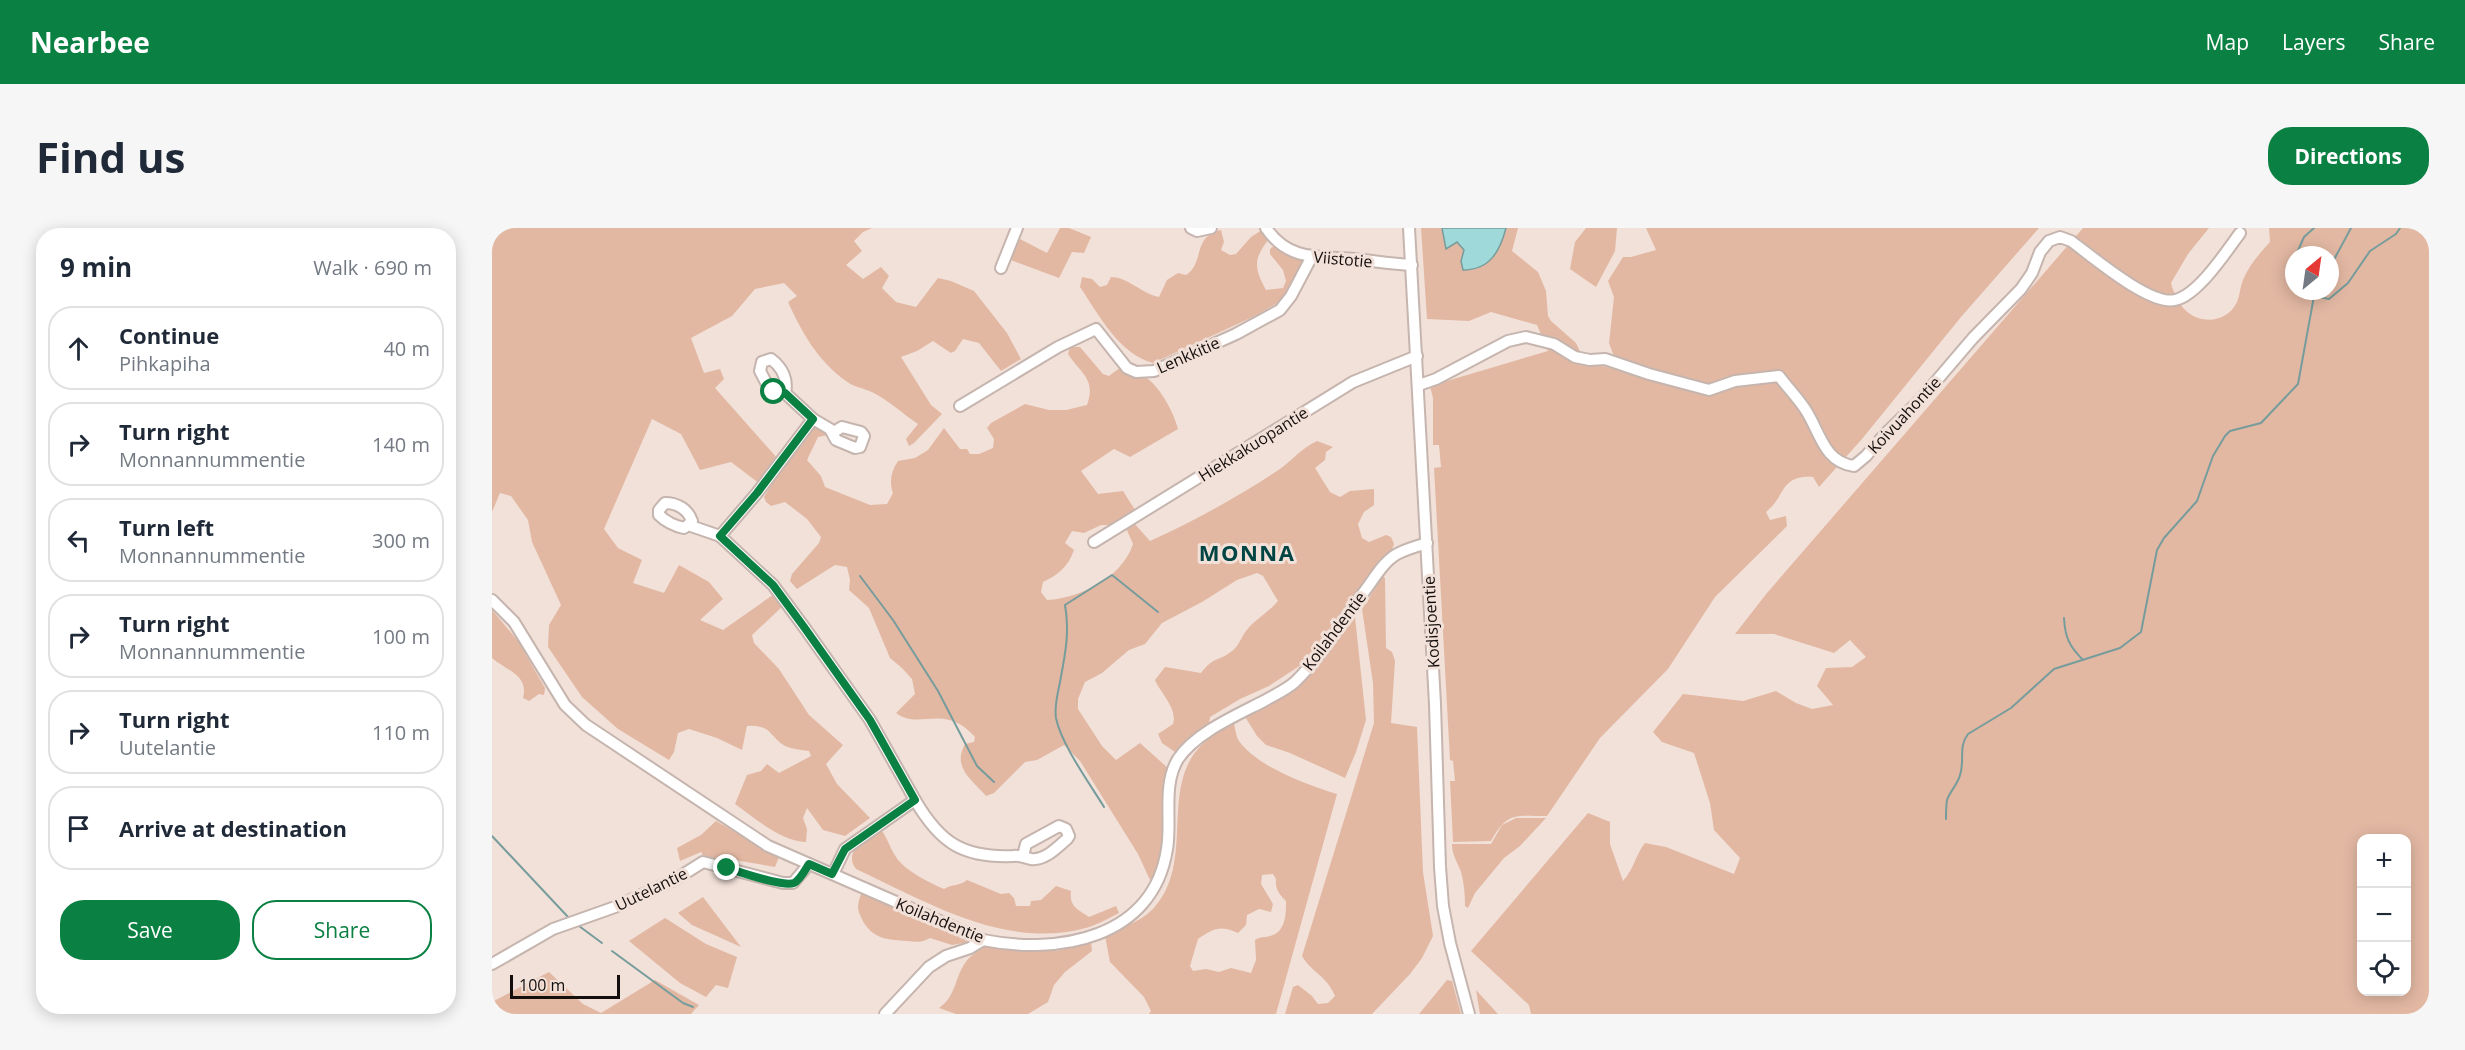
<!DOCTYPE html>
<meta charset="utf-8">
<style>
body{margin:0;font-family:"Open Sans",sans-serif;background:#f6f6f7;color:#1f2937}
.controls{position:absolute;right:18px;bottom:18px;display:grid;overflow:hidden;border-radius:12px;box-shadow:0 3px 15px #0003}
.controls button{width:54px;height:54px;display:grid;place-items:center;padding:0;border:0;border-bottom:2px solid #e0e1e3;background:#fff;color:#1f2937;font:30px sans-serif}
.compass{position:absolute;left:1793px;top:18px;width:54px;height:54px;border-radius:50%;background:#fff;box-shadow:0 3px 15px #0003;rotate:29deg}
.scale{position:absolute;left:18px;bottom:15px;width:110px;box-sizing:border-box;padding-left:6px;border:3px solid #140e0c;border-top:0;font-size:16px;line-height:21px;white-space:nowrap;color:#140e0c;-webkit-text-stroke:4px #f2e1d9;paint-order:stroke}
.stop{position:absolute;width:18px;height:18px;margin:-14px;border:4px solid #0b8043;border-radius:50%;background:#fff}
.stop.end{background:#0b8043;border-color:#fff;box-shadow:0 2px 6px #0008}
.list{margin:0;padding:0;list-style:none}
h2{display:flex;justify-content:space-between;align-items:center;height:78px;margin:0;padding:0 24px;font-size:26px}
h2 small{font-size:20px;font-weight:400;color:#747a83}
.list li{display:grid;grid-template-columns:39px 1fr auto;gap:18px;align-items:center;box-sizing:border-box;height:84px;margin:0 12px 12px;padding:0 12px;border:2px solid #e0e1e3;border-radius:24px}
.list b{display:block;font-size:22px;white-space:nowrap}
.list p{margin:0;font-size:20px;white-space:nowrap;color:#747a83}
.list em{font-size:20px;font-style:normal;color:#747a83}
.actions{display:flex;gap:12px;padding:18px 24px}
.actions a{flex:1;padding:14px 0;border:2px solid #0b8043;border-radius:24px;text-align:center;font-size:21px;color:#0b8043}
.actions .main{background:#0b8043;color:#fff}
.icon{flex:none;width:33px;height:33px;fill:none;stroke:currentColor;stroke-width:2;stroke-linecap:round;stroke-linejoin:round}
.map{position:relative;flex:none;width:1937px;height:786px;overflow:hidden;border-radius:24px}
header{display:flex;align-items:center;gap:36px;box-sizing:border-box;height:84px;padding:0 30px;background:#0b8043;color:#fff}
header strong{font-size:28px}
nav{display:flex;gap:33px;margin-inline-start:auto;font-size:21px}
.intro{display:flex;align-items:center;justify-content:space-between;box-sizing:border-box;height:144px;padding:0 36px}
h1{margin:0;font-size:42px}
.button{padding:15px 27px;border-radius:24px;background:#0b8043;color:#fff;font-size:21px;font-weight:700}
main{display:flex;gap:36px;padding:0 36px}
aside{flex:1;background:#fff;border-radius:24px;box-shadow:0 3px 15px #0003}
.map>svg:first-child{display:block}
.green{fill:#e2b8a3;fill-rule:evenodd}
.water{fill:#a0d9d9;stroke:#769c9c;stroke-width:1.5}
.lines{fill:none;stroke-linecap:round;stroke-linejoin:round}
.stream{stroke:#769c9c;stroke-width:2}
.minor-casing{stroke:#c5b5ae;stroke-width:14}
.minor{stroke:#fff;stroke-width:10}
.route{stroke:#0b8043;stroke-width:8}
.labels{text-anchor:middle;stroke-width:6;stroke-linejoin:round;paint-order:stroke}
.street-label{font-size:16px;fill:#140e0c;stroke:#f2e1d9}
.district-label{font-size:22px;font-weight:bold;letter-spacing:1.5px;fill:#044;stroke:#f2e1d9}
</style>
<header>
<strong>Nearbee</strong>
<nav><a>Map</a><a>Layers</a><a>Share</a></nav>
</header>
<div class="intro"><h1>Find us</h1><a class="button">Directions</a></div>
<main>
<aside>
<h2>9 min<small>Walk · 690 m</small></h2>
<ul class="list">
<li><svg class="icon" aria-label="ahead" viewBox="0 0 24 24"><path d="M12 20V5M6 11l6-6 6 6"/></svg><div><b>Continue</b><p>Pihkapiha</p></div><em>40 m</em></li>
<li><svg class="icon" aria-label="right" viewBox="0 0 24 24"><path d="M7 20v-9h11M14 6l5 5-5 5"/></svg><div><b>Turn right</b><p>Monnannummentie</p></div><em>140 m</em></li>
<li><svg class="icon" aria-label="left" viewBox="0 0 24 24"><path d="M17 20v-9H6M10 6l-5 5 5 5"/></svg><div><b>Turn left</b><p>Monnannummentie</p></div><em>300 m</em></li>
<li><svg class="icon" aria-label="right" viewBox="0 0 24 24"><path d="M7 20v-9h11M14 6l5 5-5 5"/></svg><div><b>Turn right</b><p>Monnannummentie</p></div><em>100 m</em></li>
<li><svg class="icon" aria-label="right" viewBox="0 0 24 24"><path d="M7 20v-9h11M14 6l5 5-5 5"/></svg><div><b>Turn right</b><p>Uutelantie</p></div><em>110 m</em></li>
<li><svg class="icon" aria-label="arrive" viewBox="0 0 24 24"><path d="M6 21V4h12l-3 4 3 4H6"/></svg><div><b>Arrive at destination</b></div></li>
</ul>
<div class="actions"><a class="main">Save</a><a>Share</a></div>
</aside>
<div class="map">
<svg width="1937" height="786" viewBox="0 0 1937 786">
<rect width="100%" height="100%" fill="#f2e1d9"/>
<g class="green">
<path d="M0 0H380L371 4 362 13 370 23 354 37 371 51 389 39 397 48 390 60 404 74 424 79 446 50 459 53 482 63 515 105 529 131 509 143 487 115 471 111 463 123 459 125 441 113 425 123 409 129 439 177 450 186 422 215 417 218 414 211 426 196C411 186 396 172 380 164 371 160 361 159 354 153 326 133 310 105 296 74L305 68 292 55 263 61 240 88 199 110 212 145 228 141 232 151 223 160 286 231 268 256 239 234 208 242 189 206 160 191 112 301 126 320 150 332 141 355 172 365 187 337 217 354 231 371 208 392 231 402 285 364 292 377 260 407 262 415 287 441 317 487 351 517 334 536 345 556 378 590 353 608 331 602 315 580 311 590 315 601 314 614C288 613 263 590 243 576L255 547 269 543 275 536 287 545 319 528 317 523C309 522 300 521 293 518 278 510 280 496 255 498L250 522 225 510 197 501 186 505 182 524 177 532 126 501 90 469 56 419 57 397 69 377 40 314 36 292 19 268 8 265 0 284Z"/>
<polygon points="568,0 577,0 599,9 592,25 580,24 567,50 519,32 526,10 555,25"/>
<path d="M929 0H950L954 20 965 14 972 22 971 42C998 43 1008 22 1014 0H1026L1020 23 1046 44 1054 63 1056 88 1059 93 1084 115 1093 134 1127 142 1117 115 1122 69 1116 53 1131 29H1139L1164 22 1154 0H1547L1469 89 1370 211 1327 259 1321 249C1288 247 1294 268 1274 284L1278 292 1294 288 1295 298 1223 369 1176 441 1108 510 1055 588C1023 588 1016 583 999 613L961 614 958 553H963L961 533 958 532 942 240 949 239 947 217H941V170L938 158 1056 123 1045 97 999 84 977 93 935 91Z"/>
<polygon points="1094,0 1125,0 1123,23 1104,59 1078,41 1083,14"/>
<path d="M1591 0H1717L1696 26 1679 55C1683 70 1690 84 1706 90 1721 95 1738 89 1745 74 1748 67 1748 59 1751 52 1757 37 1768 25 1778 14L1777 0H1937V786H1039L1037 777 979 723 1096 585 1118 594V616L1131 653C1142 641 1143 628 1153 615L1174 619 1242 646 1248 630 1222 602 1218 575 1202 525 1170 514 1161 504 1191 466 1251 473 1284 463 1304 475 1320 481 1341 477 1325 458 1334 440 1360 439 1374 429 1358 412 1342 425 1282 406H1243L1275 365ZM1802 27H1838V63H1802ZM1870 610H1914V764H1870Z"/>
<path d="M729 2 732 14 729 22 738 27 744 26 759 9 770 2 777 11C761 31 762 40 774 62L791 60 794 53 791 42 778 26V21L783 17 812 30 796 67 787 74 765 87 661 135C627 126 607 87 588 59L590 49 600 51 608 59 615 57 619 49C636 49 650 66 667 69L675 52 686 45 694 47C713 35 700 8 729 2Z"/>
<path d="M578 119H588L611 146 617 148 629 139C636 144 651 148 656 151 669 161 682 185 686 201L638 229 622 221 589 243 606 266 631 263 643 282 620 297H609L592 305 580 303 573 315 582 322C576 339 566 347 551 354L549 364 555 372C588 370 630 350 641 316L634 300 642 295 658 313C702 293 744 270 785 243 799 234 809 220 825 213L841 219 834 224 833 232 823 240 838 264 848 269 858 263 882 261V277L872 284 866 296 870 310 877 314 894 307 899 309 902 316 899 324 840 397 815 433 777 458 748 471 718 489 717 497 683 524 670 515 666 506 681 496C686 481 669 466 663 452L673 439 709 445C722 428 726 434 740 423 747 418 749 409 754 403 763 391 775 386 786 373L771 348 765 345 745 352 710 374 670 395 653 416 637 422 610 445 593 454 586 471V481L610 518 624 532 648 515 677 541C675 564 674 637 658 652L646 626 588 533 572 517 545 532 533 534 502 565 494 568C479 551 460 539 473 516L482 514 483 509C452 474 427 503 404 485L423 466 420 451 410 440 398 430 377 380 357 362 358 352 355 339 343 337 305 361 298 353 300 346 327 315 329 309 315 291 293 274 279 278 274 274 272 269 291 238 322 196 331 197 337 207 326 209 315 232 329 248 333 259 378 277 395 276 401 265C397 254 399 243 406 233L423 230 436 222 452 200 468 221H475L478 226H487L501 220 502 211 495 200 499 195 533 176 557 182H574L595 177C604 151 590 147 576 126Z"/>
<path d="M891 348 893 350 894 420 900 424 903 433 899 495 925 499 931 644 941 708 930 730 918 746 880 786H793L801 759 806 757 820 768 826 776 836 775 843 768C835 748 819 744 810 728L882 495 881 455 870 381Z"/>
<path d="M0 382 26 413 53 460 52 467 47 466 37 473 31 470C37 447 15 443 0 430Z"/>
<polygon points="863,389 874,492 864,524 853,550 798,525 774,517 765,508 752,487 798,464 816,449"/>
<path d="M742 495C743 500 744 508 747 513 766 539 815 557 845 566L784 786H657L659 783 652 769 618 734 613 708C629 698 646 696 661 681 703 636 669 566 705 522 715 510 728 502 742 495ZM781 646 784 651C783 661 787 666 794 673 794 686 794 704 778 708 772 710 769 708 763 712L764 732 759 745 739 740 727 744 714 741 701 743 698 738 706 711C722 700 728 697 746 705L754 697 755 687 767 681 779 684 781 676 769 656 770 647Z"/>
<path d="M1024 590H1054L1028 618 1012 630 983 665 976 680 973 678C973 666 972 655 969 644 965 633 960 627 960 616H999L1010 597Z"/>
<polygon points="224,593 287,629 283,639 237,631 213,631 209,624 188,633 185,620 209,607"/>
<path d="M388 600C395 609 398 620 404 629 412 642 438 655 452 661 460 656 468 658 475 652L509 666 517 665 522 670 524 678H538L539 673 549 672 564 658 579 663C577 679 586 681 597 689L624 678 627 685C617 690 605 697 594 700 513 722 435 674 364 641 350 624 376 608 388 600Z"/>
<path d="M370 664 477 714 460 717 438 710C430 715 423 714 415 713 397 712 382 711 372 695 365 682 364 678 370 664Z"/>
<polygon points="211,669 249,719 200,697 186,685"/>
<polygon points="173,690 214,716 245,729 236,760 224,757 214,769 188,755 137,713"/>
<path d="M599 714 600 723 573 744 562 757 556 774 536 786H464L447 780C466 767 462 746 477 730 483 724 491 721 497 715L531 723H565Z"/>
<polygon points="57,744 91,776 109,785 163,752 207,777 199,786 0,786 0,774"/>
<polygon points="955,752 960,753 969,786 927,786"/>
<polygon points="984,762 1006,786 988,786"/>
</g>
<path class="water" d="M950 0H1014C1008 23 998 42 971 42L969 33 972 22 965 14 954 21Z"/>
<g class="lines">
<g class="stream">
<polyline points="1804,27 1812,9 1822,0"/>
<polyline points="1802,38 1802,42"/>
<polyline points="1838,39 1859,0"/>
<polyline points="1815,63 1822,68 1837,71 1856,55 1878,23 1904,6 1908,0"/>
<polyline points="368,348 401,392 446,463 485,538 502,554"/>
<path d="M1572 390C1573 409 1577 418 1591 432"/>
<path d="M612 579C598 556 569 516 564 490 562 478 566 465 568 454 573 427 578 404 573 377L620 347 666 384"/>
<path d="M1454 591C1454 585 1454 578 1455 572 1458 563 1466 556 1468 547 1473 532 1466 519 1476 506L1519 480 1562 441 1628 420 1649 404 1665 322 1672 310 1705 273 1721 228 1733 208 1738 203 1769 195 1806 156 1822 68 1825 63"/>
<polyline points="0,608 76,689"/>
<polyline points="87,698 110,715"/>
<polyline points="120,723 191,775 201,779"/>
</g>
<defs>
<g id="minor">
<polyline points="699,0 705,3 719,0"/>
<path d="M774 0C797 34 828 28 863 31 882 33 901 36 920 37"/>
<polyline points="917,0 943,476 948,639 951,678 958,715 977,786"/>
<polyline points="509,40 525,0"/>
<path d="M927 157 944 151 1016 113 1034 109 1062 116 1083 129 1098 132 1113 131 1157 146 1217 162 1243 153 1287 148C1295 159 1305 169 1313 181 1328 203 1331 234 1362 238L1374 228 1392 207 1428 172 1481 110 1529 61 1540 45 1548 24 1557 13 1568 9 1579 13C1601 29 1658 78 1683 72 1706 67 1734 24 1748 5"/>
<path d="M293 165C296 152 291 140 279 131L270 134 268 143 277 160 282 164 293 165 321 191 338 201 344 212 363 220 368 219 372 208 369 204 350 199 342 204"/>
<polyline points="468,178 566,119 604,101 635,140 644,144 662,143 744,106 788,82 799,68 819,30"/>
<polyline points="321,191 265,265 228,308 281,357 312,399 378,492 423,572 353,621 341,646"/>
<path d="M196 297 200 293C196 281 185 275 173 275L167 282V287C174 294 183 298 192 300L196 297 228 308"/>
<polyline points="602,314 861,154 925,128"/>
<path d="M0 372 22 394 73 477 94 497 276 618 491 712C566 727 661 711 675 621 680 593 670 557 686 531 703 505 745 487 772 473 782 467 794 462 803 454 830 428 850 393 872 364 882 351 891 334 905 326 914 321 925 318 935 315"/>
<path d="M423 572C448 615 471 630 521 628 528 627 533 630 539 631 553 633 565 619 575 611L577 608 574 601 567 598 534 616 531 628"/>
<polyline points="0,736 61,701 123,679 184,651 211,634 291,655 301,655 317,636"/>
<polyline points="393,786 437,739 454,728 478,720 491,712"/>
</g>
</defs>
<use href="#minor" class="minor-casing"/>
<use href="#minor" class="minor"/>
</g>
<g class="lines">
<path class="route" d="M235 640C248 644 290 659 302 655 308 652 313 642 317 636L340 646 353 621 423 572 378 492 312 399 281 357 228 308 265 265 321 191 293 165 282 164"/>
</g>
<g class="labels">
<g class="street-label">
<text transform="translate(851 31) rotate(5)" y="6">Viistotie</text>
<text transform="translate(696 127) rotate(-24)" y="6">Lenkkitie</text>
<text transform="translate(1412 187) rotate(-47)" y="6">Koivuahontie</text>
<text transform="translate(761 216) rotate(-32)" y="6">Hiekkakuopantie</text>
<text transform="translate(939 394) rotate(-93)" y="6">Kodisjoentie</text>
<text transform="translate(842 403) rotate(-53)" y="6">Koilahdentie</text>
<text transform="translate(159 661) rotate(-26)" y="6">Uutelantie</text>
<text transform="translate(448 692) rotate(22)" y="6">Koilahdentie</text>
</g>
<g class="district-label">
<text x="755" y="333">MONNA</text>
</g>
</g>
</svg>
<div class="controls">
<button>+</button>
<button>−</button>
<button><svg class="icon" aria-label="locate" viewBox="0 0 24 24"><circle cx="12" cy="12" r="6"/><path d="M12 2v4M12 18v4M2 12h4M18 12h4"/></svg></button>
</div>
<svg class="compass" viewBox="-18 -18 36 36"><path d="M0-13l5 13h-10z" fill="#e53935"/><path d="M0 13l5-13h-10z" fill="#747a83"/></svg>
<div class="scale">100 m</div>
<div class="stop" style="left:282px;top:164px"></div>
<div class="stop end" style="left:235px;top:640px"></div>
</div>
</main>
